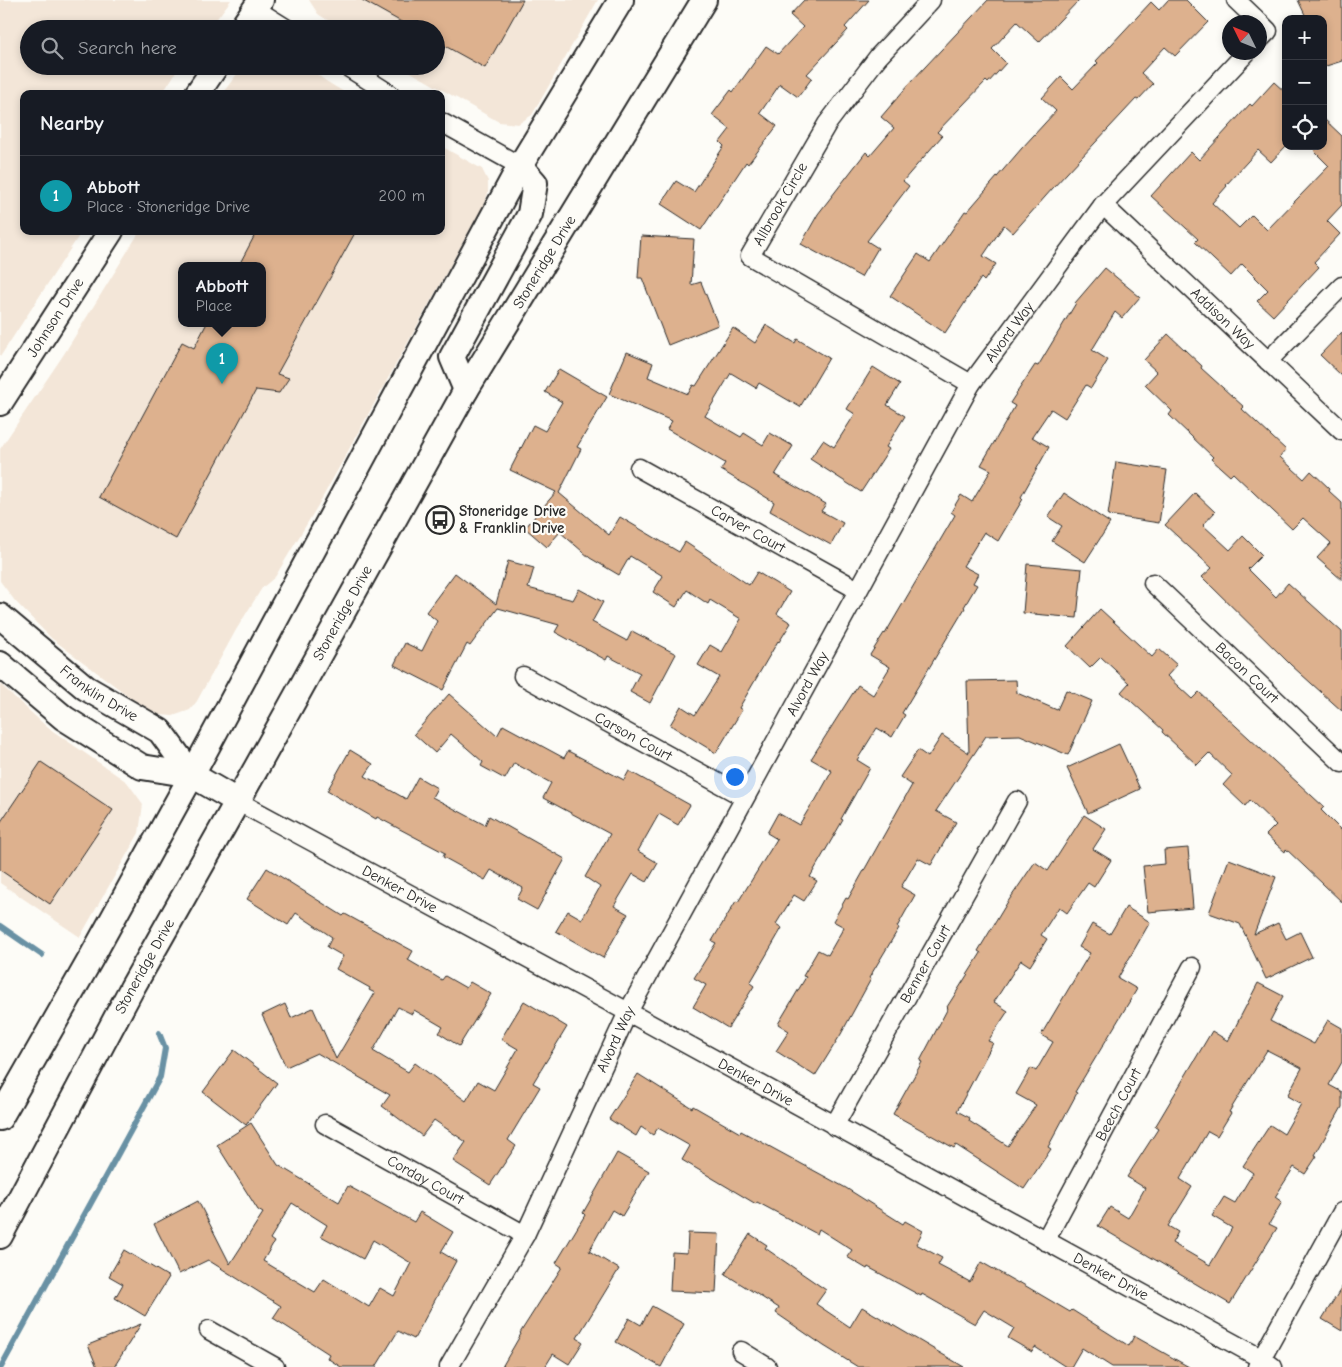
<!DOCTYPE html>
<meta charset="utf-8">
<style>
body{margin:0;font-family:"Comic Neue",sans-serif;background:#242831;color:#f1f3f6}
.controls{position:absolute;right:15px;top:15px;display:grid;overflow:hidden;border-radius:10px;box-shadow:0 2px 8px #0003}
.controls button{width:45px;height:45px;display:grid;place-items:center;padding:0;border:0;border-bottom:1px solid #363941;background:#171b24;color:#f1f3f6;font:25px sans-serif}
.compass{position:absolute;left:1222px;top:15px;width:45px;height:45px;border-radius:50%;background:#171b24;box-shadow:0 2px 8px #0003;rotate:313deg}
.you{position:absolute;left:734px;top:776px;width:18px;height:18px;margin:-12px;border:4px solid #fff;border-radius:50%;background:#1a73e8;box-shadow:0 0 0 8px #1a73e833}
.badge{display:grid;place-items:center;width:32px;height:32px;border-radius:50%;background:#ea580c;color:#fff;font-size:16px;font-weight:700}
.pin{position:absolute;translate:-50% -41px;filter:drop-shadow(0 1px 2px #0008)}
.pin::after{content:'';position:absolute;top:26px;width:18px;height:15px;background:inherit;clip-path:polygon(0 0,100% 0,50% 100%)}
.popup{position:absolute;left:178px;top:262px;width:88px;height:65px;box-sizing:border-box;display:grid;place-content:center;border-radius:10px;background:#171b24;filter:drop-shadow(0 1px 4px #0005);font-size:16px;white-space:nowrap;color:#9ea1a6}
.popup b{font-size:19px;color:#f1f3f6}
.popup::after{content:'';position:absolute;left:50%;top:100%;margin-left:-10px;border:10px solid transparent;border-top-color:#171b24}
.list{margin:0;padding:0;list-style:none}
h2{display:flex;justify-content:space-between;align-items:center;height:65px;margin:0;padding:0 20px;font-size:21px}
h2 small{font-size:16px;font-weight:400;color:#9ea1a6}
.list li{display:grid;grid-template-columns:32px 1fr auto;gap:15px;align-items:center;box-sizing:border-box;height:80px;padding:0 20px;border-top:1px solid #363941}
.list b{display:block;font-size:19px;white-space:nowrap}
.list p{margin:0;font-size:16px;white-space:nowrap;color:#9ea1a6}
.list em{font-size:16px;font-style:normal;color:#9ea1a6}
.icon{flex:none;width:28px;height:28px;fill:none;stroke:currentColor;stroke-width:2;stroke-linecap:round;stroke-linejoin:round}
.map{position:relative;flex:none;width:1342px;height:1367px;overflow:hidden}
.search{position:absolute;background:#171b24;box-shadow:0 2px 8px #0003;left:20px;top:20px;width:425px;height:55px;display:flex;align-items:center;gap:12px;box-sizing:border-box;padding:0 18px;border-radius:28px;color:#9ea1a6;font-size:19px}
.panel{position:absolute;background:#171b24;box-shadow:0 2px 8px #0003;left:20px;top:90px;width:425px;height:145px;border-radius:10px}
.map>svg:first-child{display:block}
.built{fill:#f3e6d8;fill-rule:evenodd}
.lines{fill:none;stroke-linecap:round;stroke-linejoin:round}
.stream{stroke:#6991a4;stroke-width:6}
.building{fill:#ddb18e;stroke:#2b2b2b;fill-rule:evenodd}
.street-casing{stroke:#2b2b2b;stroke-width:21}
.secondary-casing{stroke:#2b2b2b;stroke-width:28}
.street{stroke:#fdfcf7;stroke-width:18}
.secondary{stroke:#fdfcf7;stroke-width:24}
.labels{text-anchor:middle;stroke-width:4.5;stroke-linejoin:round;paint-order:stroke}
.street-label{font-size:15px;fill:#2b2b2b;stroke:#fdfcf7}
.poi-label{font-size:15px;font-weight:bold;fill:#2b2b2b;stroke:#fdfcf7;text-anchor:start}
</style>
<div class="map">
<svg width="1342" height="1367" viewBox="0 0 1342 1367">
<rect width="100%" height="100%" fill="#fdfcf7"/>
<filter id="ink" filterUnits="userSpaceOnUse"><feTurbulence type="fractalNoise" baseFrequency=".02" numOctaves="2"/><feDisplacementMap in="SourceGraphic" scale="10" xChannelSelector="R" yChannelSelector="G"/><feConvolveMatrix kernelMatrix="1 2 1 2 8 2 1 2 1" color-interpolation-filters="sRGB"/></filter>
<g filter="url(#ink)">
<g class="built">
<polygon points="0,0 231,0 209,29 29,29 29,66 180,66 162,94 24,94 24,231 82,231 0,357"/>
<polygon points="309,0 598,0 532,115 518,124 499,122 400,66 436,66 436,29 341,29 318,14"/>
<polygon points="243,66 306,66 326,81 347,94 222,94"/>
<path d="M441 146 482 169 488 181V193L483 206 320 502 275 577 262 588 236 630 197 701 190 710 173 716 160 715 135 701 51 638 15 601 0 581V449L64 354 140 231H441ZM182 265H262V323H182Z"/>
<polygon points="0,684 47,727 127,782 143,804 139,833 80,937 0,883"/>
</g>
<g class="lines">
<g class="stream">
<polyline points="0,926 42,955"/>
<polyline points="1,1367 160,1077 165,1048 159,1033"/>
</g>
</g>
<g class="building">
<polygon points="362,0 523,0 485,68 436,41 436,29 414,29"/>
<polygon points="804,0 869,0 845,27 848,30 807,74 812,78 798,97 780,84 760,113 777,126 748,164 746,162 701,230 661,204 676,181 694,192 724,146 720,142 730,129 712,115 731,90 733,92 766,46 778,54 803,27 790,15"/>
<polygon points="988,0 1079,0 1039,42 1017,22 992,49 1006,63 988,83 986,81 937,132 942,136 903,181 909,186 867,241 878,248 861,277 801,244 818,214 866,152 870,156 894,128 881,117 910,83"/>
<polygon points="1168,0 1186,0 1208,22 1175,56 1165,47 1141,73 1153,84 1138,100 1136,99 1053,188 1013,233 1004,225 983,256 996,264 984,281 981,278 945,333 890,296 918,254 930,262 965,211 967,212 1022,148 1056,111 1042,98 1061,77 1073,89 1098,63 1096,61 1151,2 1159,10"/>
<polygon points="1298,0 1342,0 1342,61 1323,67 1323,19 1307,19"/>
<polygon points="1274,82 1286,93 1286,146 1271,162 1258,150 1226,185 1227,186 1212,203 1239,228 1252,215 1267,230 1329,166 1314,151 1319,146 1323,146 1323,118 1342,136 1342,205 1327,221 1340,234 1314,262 1319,267 1273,316 1257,301 1268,290 1242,264 1231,276 1195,242 1198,239 1151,196 1191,152 1199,160 1250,104 1252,106"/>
<polygon points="257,231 356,231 277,374 289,378 279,393 256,390 176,539 99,497 182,342 194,348 207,323 262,323 262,265 239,265"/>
<polygon points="641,236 694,239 691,285 701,282 718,325 668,345 642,278 638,278"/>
<polygon points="1105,268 1140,297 1122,318 1115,312 1092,350 1108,360 1091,388 1086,385 1065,418 1051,409 1032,437 1049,447 1021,497 1023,499 998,541 984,532 963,566 978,574 973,583 977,585 964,607 965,608 902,713 905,715 892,737 877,728 857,760 870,768 841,819 843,820 810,877 817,881 804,901 794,895 776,924 782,928 750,983 754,986 728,1028 693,1007 706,985 694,978 716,943 712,941 736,901 738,902 777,839 767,833 778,813 799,825 813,802 814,803 832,771 811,759 858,685 873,695 890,667 870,655 884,633 885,634 955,515 951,512 961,495 972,502 991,470 981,465 1015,406 1010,403 1035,365 1038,366 1076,303 1075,303"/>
<polygon points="766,325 795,343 797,339 829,358 800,407 759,383 756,388 731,373 705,416 741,437 744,433 763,445 770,433 793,446 775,475 826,504 821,511 843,523 831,545 770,511 774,502 721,470 725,463 667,429 672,421 609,394 627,352 653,363 648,377 688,394 693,385 696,386 733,328 755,343"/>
<polygon points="1342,332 1342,376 1320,355"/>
<polygon points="1168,334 1202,366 1201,368 1244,407 1242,409 1286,450 1280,457 1304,479 1311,471 1330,489 1329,491 1342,503 1342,580 1317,558 1331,543 1303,518 1292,529 1233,473 1230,476 1211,459 1213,457 1169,415 1172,411 1145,385 1157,372 1144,360"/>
<polygon points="873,367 900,384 887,405 905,416 886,447 889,449 861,492 810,459 823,440 834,447 855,414 847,409"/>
<polygon points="559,369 607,397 577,447 581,449 559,493 609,535 620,517 679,552 685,542 749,585 757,572 790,592 777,614 791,623 779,642 778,641 739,708 742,710 716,753 670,725 681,706 695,715 719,677 698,665 710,645 722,652 741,619 710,600 708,604 687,590 676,607 653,592 663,576 630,556 619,575 590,558 560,532 547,547 525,528 556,492 510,470 533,425 545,431 562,402 545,392"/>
<polygon points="1116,462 1167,470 1159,523 1108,515"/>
<polygon points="1064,493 1110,523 1085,562 1052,541 1062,526 1048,517"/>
<polygon points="1195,493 1215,512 1203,525 1230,550 1243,536 1262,555 1248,569 1276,597 1288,583 1342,632 1342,711 1291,665 1202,577 1212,568 1165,525"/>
<polygon points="508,561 534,568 528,588 573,600 579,589 603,602 592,622 627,641 632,631 676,654 650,703 630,692 640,673 608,656 606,660 555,632 559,625 498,608 470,646 467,644 443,690 394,665 405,643 422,651 437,621 426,612 455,573 496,604"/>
<polygon points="1027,564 1082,569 1077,618 1023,613"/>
<polygon points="1100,609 1152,657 1159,649 1177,665 1167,676 1192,699 1199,692 1324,807 1321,810 1342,831 1342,902 1286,849 1285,852 1266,835 1276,825 1250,800 1245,806 1223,785 1232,775 1209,753 1197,765 1162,732 1163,730 1121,692 1129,683 1101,657 1090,668 1067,646"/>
<polygon points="1016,680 1017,693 1057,710 1066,690 1092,701 1068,755 1020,735 986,736 936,811 956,822 931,865 918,858 901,887 915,895 897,927 899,928 869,978 871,979 841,1034 815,1076 776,1051 789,1031 778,1024 806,977 803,976 818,950 828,955 844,927 833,921 846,898 848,899 912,785 900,777 918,750 928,757 942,735 969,753 967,681"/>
<polygon points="449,694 497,736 503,725 564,758 568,751 624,780 629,771 690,805 678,825 659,814 638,851 658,863 647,882 633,874 614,906 628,914 603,958 556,931 568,911 582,919 600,887 585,877 610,834 543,798 551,783 514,763 505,779 481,766 483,762 451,734 435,753 414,734"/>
<polygon points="1119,744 1140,789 1088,813 1067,768"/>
<polygon points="350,750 373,764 365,776 406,799 418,777 437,788 432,797 485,825 489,816 565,859 537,910 517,899 523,888 491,870 485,880 443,857 445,853 377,817 376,819 327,791"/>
<polygon points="41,762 113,810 50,904 0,870 0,823"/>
<polygon points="1084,815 1106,829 1093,849 1111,860 1094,887 1088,883 1067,913 1059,907 1041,935 1047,939 1030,966 1021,960 994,1002 1008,1011 988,1041 993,1043 957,1111 970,1118 969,1121 1008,1146 1036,1105 1016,1094 1031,1068 1036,1071 1053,1042 1041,1035 1090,953 1079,947 1092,924 1110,934 1126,907 1150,922 1118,978 1137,989 1075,1092 1077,1093 1048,1147 1051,1149 1024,1189 956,1145 954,1148 893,1114 922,1062 920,1061 948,1008 947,1007 981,953 978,951 1007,903 1035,862 1048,871"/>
<polygon points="1188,848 1193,908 1148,912 1143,866 1165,864 1164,850"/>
<polygon points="1229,859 1276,877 1254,934 1278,923 1286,939 1300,932 1312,957 1266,979 1240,924 1209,913"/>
<polygon points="267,868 343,916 345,914 413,951 408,960 442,980 445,976 466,988 470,982 491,994 459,1046 439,1033 443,1027 414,1010 412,1014 398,1007 373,1051 408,1072 415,1063 466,1101 478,1081 494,1090 518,1049 501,1039 524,1001 567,1027 533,1083 540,1087 508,1140 516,1146 490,1185 453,1161 466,1142 434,1120 422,1136 382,1106 390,1095 317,1053 286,1067 262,1015 285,1004 291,1018 313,1008 336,1059 375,993 369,990 370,988 336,969 343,956 327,947 332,937 296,913 288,925 247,899"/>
<path d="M1258 983 1283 996 1270 1021 1314 1044 1328 1020 1342 1028V1062L1329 1085 1342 1092V1107L1315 1155 1317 1156 1305 1174 1294 1167 1275 1197 1282 1202 1269 1224 1277 1228 1230 1304 1098 1226 1110 1207 1128 1218 1145 1188 1127 1177 1158 1129 1155 1127 1212 1031 1228 1041ZM1267 1050 1302 1068 1287 1096 1301 1104 1284 1134 1270 1125 1243 1166 1253 1173 1235 1203 1224 1197 1212 1216 1232 1228 1210 1265 1172 1243 1178 1232 1168 1226 1192 1187 1180 1179 1208 1131 1217 1136 1231 1113 1229 1112Z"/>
<polygon points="234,1050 277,1083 246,1125 203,1092"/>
<polygon points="638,1074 692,1108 693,1106 740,1133 741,1131 846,1188 903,1224 905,1221 923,1231 916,1244 942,1258 938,1265 970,1282 981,1262 1018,1283 1019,1282 1070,1312 1072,1310 1129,1346 1134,1336 1189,1367 1112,1367 1082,1348 1071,1367 1066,1367 1035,1347 1032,1352 1008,1338 1014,1328 984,1310 975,1324 922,1294 921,1296 868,1267 867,1269 847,1257 852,1250 819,1229 817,1234 757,1202 756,1204 682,1160 690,1146 658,1128 653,1135 641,1127 636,1136 609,1119"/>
<path d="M251 1123 278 1165 339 1202 348 1186 414 1222 420 1212 453 1232 441 1252 456 1261 414 1339 398 1331 376 1367H341L327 1358 329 1354 273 1318 281 1306 208 1260 179 1274 154 1224 198 1201 230 1264 263 1213 258 1210 217 1145ZM292 1203 327 1225 321 1236 363 1259 373 1240 411 1263 394 1296 380 1288 369 1307 324 1279 315 1292 263 1261 274 1242 270 1239Z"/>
<polygon points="617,1153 649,1171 622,1216 612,1210 589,1251 619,1269 577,1338 583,1342 569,1364 553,1354 545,1367 502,1367 521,1334 520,1333 562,1267 556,1263 585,1215 583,1213"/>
<polygon points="688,1233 719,1234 716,1293 670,1291 672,1252 687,1253"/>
<polygon points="750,1234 767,1245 765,1248 826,1290 816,1304 850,1327 862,1307 964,1367 858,1367 824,1346 776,1313 779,1308 725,1274"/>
<polygon points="124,1250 169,1277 145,1316 115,1298 123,1284 109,1276"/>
<polygon points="1342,1287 1342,1331 1322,1319"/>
<polygon points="652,1306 684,1324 661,1367 616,1342 629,1318 641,1325"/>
<polygon points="141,1324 114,1367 97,1367 88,1345"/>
</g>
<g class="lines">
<defs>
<g id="street">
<polyline points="931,0 878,57 827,124 750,256 971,384"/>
<polyline points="1236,0 1259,22"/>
<polyline points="255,9 287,29"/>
<polyline points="1260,23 1268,31 1260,39"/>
<polyline points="346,66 390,94"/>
<polyline points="441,122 520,166"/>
<path id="s1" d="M1103 205 1342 431"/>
<polyline points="1268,361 1342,286"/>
<path id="s2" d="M639 468 858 590"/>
<path id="s3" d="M1153 583 1342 763"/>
<path id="s4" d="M523 676 744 797"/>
<path id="s5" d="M237 801 628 1012 1262 1359 1273 1367"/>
<path id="s6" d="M325 1124 525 1235"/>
<path id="s7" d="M834 1126 1017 801"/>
<path id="s8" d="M1045 1241 1192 967"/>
<polyline points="209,1330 275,1367"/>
<polyline points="741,1351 767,1367"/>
<path id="s9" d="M449 1367 525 1235 628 1012 971 384 1103 205 1247 52"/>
<polyline points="1257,1367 1342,1212"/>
</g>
<g id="secondary">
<polyline points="241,29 261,0"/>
<polyline points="197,94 216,66"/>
<polyline points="466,390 452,357 530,214 535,183 520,166"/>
<path id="s10" d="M0 403 111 231"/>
<path id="s11" d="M0 616 86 688 160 731 192 775"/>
<polyline points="0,664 64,718 142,767 192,775 237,801"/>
<polyline points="0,1118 90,960 192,775 520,166 621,0"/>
<path id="s12" d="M0 1236 132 988 258 765 466 390 704 0"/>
</g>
</defs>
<use href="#street" class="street-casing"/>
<use href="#secondary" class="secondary-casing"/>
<use href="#street" class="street"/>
<use href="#secondary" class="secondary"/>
</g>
</g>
<defs>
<symbol id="bus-ring" viewBox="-11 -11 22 22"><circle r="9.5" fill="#fdfcf7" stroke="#2b2b2b" stroke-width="1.5"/><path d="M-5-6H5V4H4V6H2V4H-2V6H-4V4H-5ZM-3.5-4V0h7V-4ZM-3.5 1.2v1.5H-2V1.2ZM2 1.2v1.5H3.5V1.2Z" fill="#2b2b2b"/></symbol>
</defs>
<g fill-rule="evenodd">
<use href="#bus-ring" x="424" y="504" width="32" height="32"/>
</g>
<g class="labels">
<g class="street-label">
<text transform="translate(780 204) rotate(-60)" y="5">Allbrook Circle</text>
<text dy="5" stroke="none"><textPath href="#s12" startOffset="1116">Stoneridge Drive</textPath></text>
<text dy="5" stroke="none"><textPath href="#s10" startOffset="102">Johnson Drive</textPath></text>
<text dy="5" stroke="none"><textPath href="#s1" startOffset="165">Addison Way</textPath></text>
<text dy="5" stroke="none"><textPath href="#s9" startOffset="1178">Alvord Way</textPath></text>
<text dy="5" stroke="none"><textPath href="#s2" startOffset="125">Carver Court</textPath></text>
<text dy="5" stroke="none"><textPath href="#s12" startOffset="711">Stoneridge Drive</textPath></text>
<text dy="5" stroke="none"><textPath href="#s3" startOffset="130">Bacon Court</textPath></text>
<text dy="5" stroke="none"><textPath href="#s9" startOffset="772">Alvord Way</textPath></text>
<text dy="5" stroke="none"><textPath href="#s11" startOffset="126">Franklin Drive</textPath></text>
<text dy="5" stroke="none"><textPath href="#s4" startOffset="126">Carson Court</textPath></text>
<text dy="5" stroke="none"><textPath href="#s5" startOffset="185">Denker Drive</textPath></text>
<text dy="5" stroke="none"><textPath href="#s7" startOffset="186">Benner Court</textPath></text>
<text dy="5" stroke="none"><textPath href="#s12" startOffset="306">Stoneridge Drive</textPath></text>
<text dy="5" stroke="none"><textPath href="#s9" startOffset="368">Alvord Way</textPath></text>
<text dy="5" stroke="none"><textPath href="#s5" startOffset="590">Denker Drive</textPath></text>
<text dy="5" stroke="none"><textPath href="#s8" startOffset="155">Beech Court</textPath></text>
<text dy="5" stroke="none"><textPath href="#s6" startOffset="115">Corday Court</textPath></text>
<text dy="5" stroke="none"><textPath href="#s5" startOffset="995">Denker Drive</textPath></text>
</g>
<g class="poi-label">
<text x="459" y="516">Stoneridge Drive<tspan x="459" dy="17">&amp; Franklin Drive</tspan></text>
</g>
</g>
</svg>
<div class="controls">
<button>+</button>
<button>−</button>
<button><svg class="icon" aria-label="locate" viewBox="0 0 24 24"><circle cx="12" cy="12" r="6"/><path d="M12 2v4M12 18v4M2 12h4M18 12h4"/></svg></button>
</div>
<svg class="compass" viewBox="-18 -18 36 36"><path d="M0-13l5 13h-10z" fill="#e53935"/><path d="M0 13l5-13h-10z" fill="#9ea1a6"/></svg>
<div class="you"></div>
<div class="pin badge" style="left:222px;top:384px;background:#0f9aa8">1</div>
<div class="popup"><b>Abbott</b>Place</div>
<div class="search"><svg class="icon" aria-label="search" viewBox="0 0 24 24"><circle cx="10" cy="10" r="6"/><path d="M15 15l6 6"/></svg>Search here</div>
<section class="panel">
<h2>Nearby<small></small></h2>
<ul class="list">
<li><span class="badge" style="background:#0f9aa8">1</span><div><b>Abbott</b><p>Place · Stoneridge Drive</p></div><em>200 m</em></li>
</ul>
</section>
</div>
